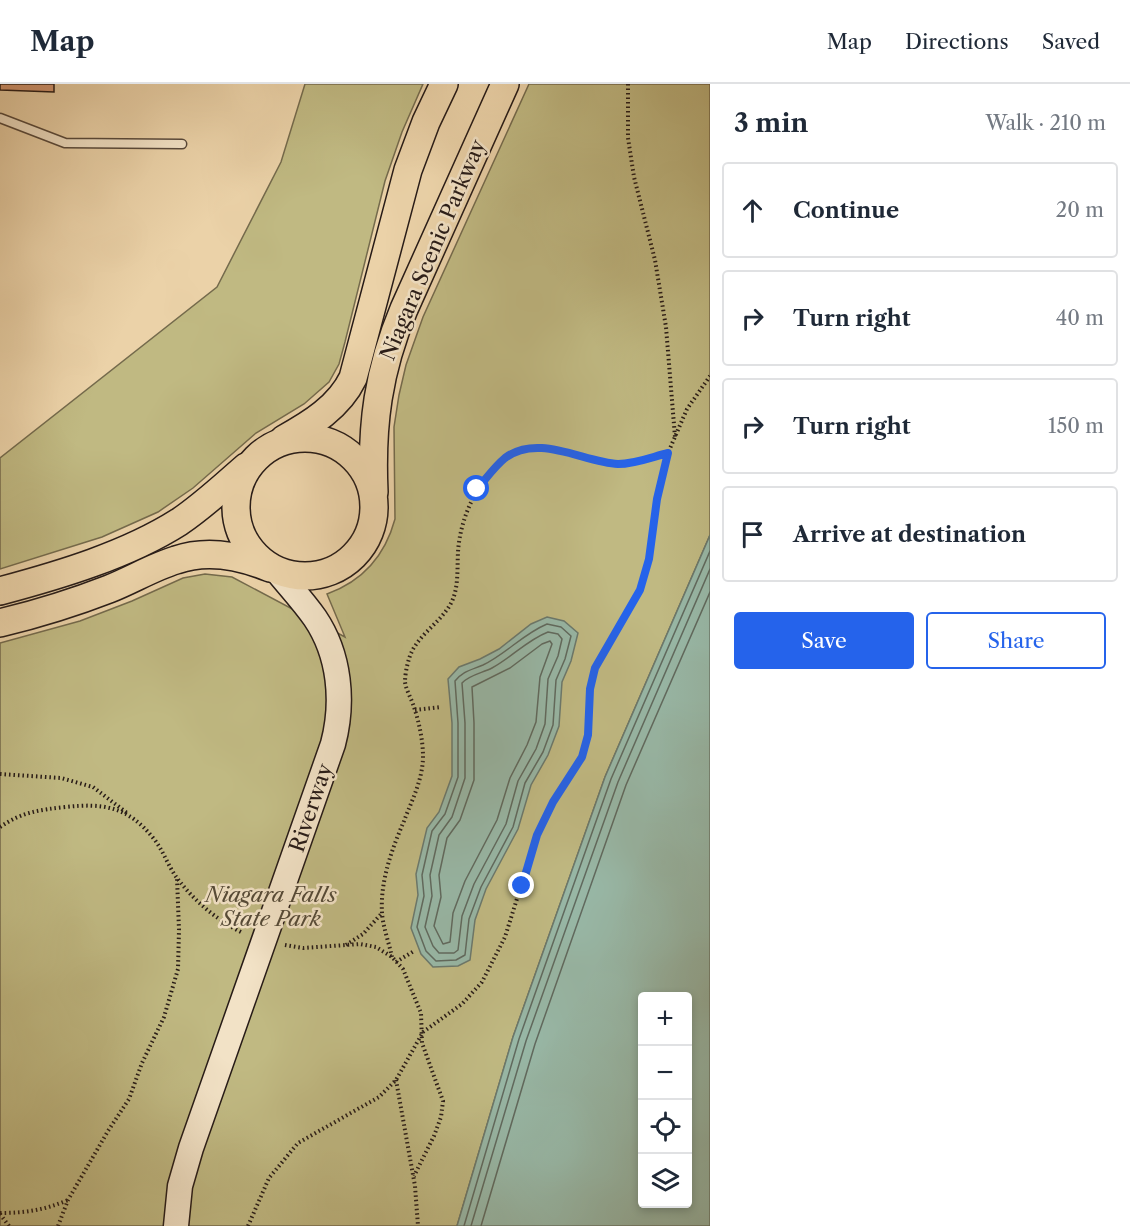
<!DOCTYPE html>
<meta charset="utf-8">
<style>
body{margin:0;font-family:"Libre Caslon Text",serif;background:#f2f2f3;color:#1f2937}
.controls{position:absolute;right:18px;bottom:18px;display:grid;overflow:hidden;border-radius:6px;box-shadow:0 3px 9px #0003}
.controls button{width:54px;height:54px;display:grid;place-items:center;padding:0;border:0;border-bottom:2px solid #e0e1e3;background:#fff;color:#1f2937;font:30px sans-serif}
.stop{position:absolute;width:18px;height:18px;margin:-14px;border:4px solid #2563eb;border-radius:50%;background:#fff}
.stop.end{background:#2563eb;border-color:#fff;box-shadow:0 2px 6px #0008}
.list{margin:0;padding:0;list-style:none}
h2{display:flex;justify-content:space-between;align-items:center;height:78px;margin:0;padding:0 24px;font-size:26px}
h2 small{font-size:20px;font-weight:400;color:#747a83}
.list li{display:grid;grid-template-columns:39px 1fr auto;gap:18px;align-items:center;box-sizing:border-box;height:96px;margin:0 12px 12px;padding:0 12px;border:2px solid #e0e1e3;border-radius:6px}
.list b{display:block;font-size:22px;white-space:nowrap}
.list em{font-size:20px;font-style:normal;color:#747a83}
.actions{display:flex;gap:12px;padding:18px 24px}
.actions a{flex:1;padding:14px 0;border:2px solid #2563eb;border-radius:6px;text-align:center;font-size:21px;color:#2563eb}
.actions .main{background:#2563eb;color:#fff}
.icon{flex:none;width:33px;height:33px;fill:none;stroke:currentColor;stroke-width:2;stroke-linecap:round;stroke-linejoin:round}
.map{position:relative;flex:none;width:710px;height:1142px;overflow:hidden}
header{display:flex;align-items:center;gap:36px;box-sizing:border-box;height:84px;padding:0 30px;background:#fff;border-bottom:2px solid #e0e1e3}
header strong{font-size:28px}
nav{display:flex;gap:33px;margin-inline-start:auto;font-size:21px}
main{display:flex}
aside{flex:1;background:#fff}
.map>svg:first-child{display:block}
.green{fill:#c0b982;stroke:#746a4c;stroke-width:1.5}
.water{fill:#98b8a7;stroke:#6b796d;stroke-width:1.5;fill-rule:evenodd}
.lines{fill:none;stroke-linecap:round;stroke-linejoin:round}
.shore{stroke:#606a5f;stroke-width:1.5}
.building{fill:#d59873;stroke:#271b17;stroke-width:1.5}
.service-casing{stroke:#58493b;stroke-width:11}
.secondary-casing{stroke:#271b17;stroke-width:27}
.trunk-casing{stroke:#271b17;stroke-width:30}
.path{stroke:#271b17;stroke-width:4;stroke-dasharray:1.5 3;stroke-linecap:butt}
.service{stroke:#f2e2c6;stroke-width:8}
.secondary{stroke:#f2e2c6;stroke-width:24}
.trunk{stroke:#ebd2a8;stroke-width:27}
.route{stroke:#2563eb;stroke-width:8}
.labels{text-anchor:middle;stroke-width:5;stroke-linejoin:round;paint-order:stroke}
.street-label{font-size:21px;fill:#271b17;stroke:#f2e2c6}
.park-label{font-size:21px;font-style:italic;fill:#554a37;stroke:#f2e2c6}
</style>
<header>
<strong>Map</strong>
<nav><a>Map</a><a>Directions</a><a>Saved</a></nav>
</header>
<main>
<div class="map">
<svg width="710" height="1142" viewBox="0 0 710 1142">
<rect width="100%" height="100%" fill="#ebd2a8"/>
<filter id="stains"><feTurbulence type="fractalNoise" baseFrequency=".00333" numOctaves="4"/><feColorMatrix values="0 0 0 0 .2 0 0 0 0 .09 0 0 0 0 .02 0 0 0 .5 -.17"/></filter>
<radialGradient id="worn" r=".72"><stop offset=".6" stop-color="#630" stop-opacity="0"/><stop offset="1" stop-color="#630" stop-opacity=".3"/></radialGradient>
<g class="green">
<polygon points="305,0 423,0 402,48 385,97 345,258 339,280 329,298 304,320 256,349 193,404 158,428 102,453 0,485 0,374 217,203 281,78"/>
<path d="M529 0H710V451L605 693 513 953 457 1142H0V559L80 537 132 517 183 494 205 490 232 493 345 553 327 510C363 497 385 472 395 435L394 343 399 311 406 281 423 233Z"/>
</g>
<g class="water">
<path d="M710 451V1142H457L513 953 605 693ZM688 912V1120H642V912Z"/>
<polygon points="547,533 564,537 578,549 571,577 562,598 559,642 548,671 531,701 518,745 486,805 475,836 470,876 458,882 433,883 421,870 411,844 418,811 416,790 427,744 439,728 452,692 452,639 448,595 459,583 480,575 499,565 531,540"/>
</g>
<g class="lines">
<g class="shore">
<path d="M547 540 561 543 571 552 565 575 556 596 553 641 543 668 525 699 513 743 481 803 469 835 465 871 456 876 436 877 426 867 417 843 424 812 422 791 432 747 445 730 458 693V639L455 597C463 587 471 586 483 581 506 570 523 550 547 540Z"/>
<path d="M548 548 558 550 562 555 558 572 548 595 545 640 536 665 518 697 506 740 474 800 462 832 458 866 454 869H439L433 862 425 843 432 812 430 791 439 751 452 733 465 694V639L462 599C469 591 482 589 492 584 511 574 527 556 548 548Z"/>
<polygon points="550,557 552,560 540,593 536,638 527,661 510,694 497,736 465,797 453,829 450,858 443,860 434,842 441,813 439,791 447,754 460,736 474,696 474,639 472,603 510,584 542,560"/>
<polyline points="464,1142 519,955 611,695 710,467"/>
<polyline points="471,1142 526,957 618,698 710,485"/>
<polyline points="481,1142 535,960 626,701 710,508"/>
</g>
</g>
<polygon class="building" points="0,0 54,0 54,8 0,6"/>
<g class="lines">
<defs>
<polyline id="service" points="0,34 65,59 182,60"/>
<path id="secondary" d="M176 1142 180 1102 191 1064 333 660C344 618 340 571 315 534 303 517 289 502 276 486"/>
<g id="trunk">
<circle cx="305" cy="423" r="69"/>
<path d="M284 355C311 340 339 323 353 294L408 86 426 38 444 0"/>
<path d="M374 408C371 341 378 287 404 225L505 0"/>
<path d="M0 507C60 491 127 471 179 438 203 422 224 402 246 383"/>
<path d="M0 539C37 530 73 519 109 505 132 496 153 483 176 476 207 465 241 472 270 484"/>
</g>
</defs>
<use href="#service" class="service-casing"/>
<use href="#secondary" class="secondary-casing"/>
<use href="#trunk" class="trunk-casing"/>
<g class="path">
<polyline points="628,0 628,54 634,93 655,176 666,243 675,353"/>
<polyline points="415,626 441,623"/>
<polyline points="0,690 61,694 93,703 127,729"/>
<path d="M0 743C22 728 39 726 65 723 103 719 128 722 154 755 163 766 168 782 177 794 194 817 218 837 243 849"/>
<polyline points="285,861 303,864 360,860 376,863 392,873 403,885 421,929 422,959 443,1017 441,1033 434,1052 414,1092"/>
<polyline points="346,861 363,850 382,829"/>
<path d="M392 873C389 859 383 843 382 829 380 797 392 765 404 737 412 716 423 695 423 672 423 657 419 638 414 623 412 616 406 606 405 598 405 591 407 581 409 575 415 553 439 540 450 521 459 506 457 486 458 468 460 434 478 394 506 374 543 346 589 384 629 380 642 378 656 372 668 369"/>
<polyline points="396,878 414,867"/>
<polyline points="396,996 415,1102 418,1142"/>
<path d="M0 1129C25 1129 45 1126 68 1116"/>
<polyline points="0,1130 9,1142"/>
<polyline points="58,1142 68,1116 108,1047 129,1015 142,979 164,933 178,885 179,846 177,794"/>
<polyline points="248,1142 269,1094 298,1059 379,1013 396,996 423,948 462,920 482,898 505,853 537,751 553,718 582,673 588,651 589,605 595,583 640,506 649,475 657,415 668,369 687,325 710,292"/>
</g>
<use href="#service" class="service"/>
<use href="#secondary" class="secondary"/>
<use href="#trunk" class="trunk"/>
</g>
<g class="lines">
<path class="route" d="M477 405C486 395 494 383 505 374 538 349 583 378 618 380 635 380 652 373 668 369L657 415 649 475 640 506 595 584 590 605 588 651 582 673 553 718 537 751 522 802"/>
</g>
<g class="labels">
<g class="street-label">
<text transform="translate(433 166) rotate(-67)" y="7">Niagara Scenic Parkway</text>
<text transform="translate(311 724) rotate(-71)" y="7">Riverway</text>
</g>
<g class="park-label">
<text x="271" y="818">Niagara Falls<tspan x="271" dy="24">State Park</tspan></text>
</g>
</g>
<rect width="100%" height="100%" filter="url(#stains)"/>
<rect width="100%" height="100%" fill="url(#worn)"/>
</svg>
<div class="controls">
<button>+</button>
<button>−</button>
<button><svg class="icon" aria-label="locate" viewBox="0 0 24 24"><circle cx="12" cy="12" r="6"/><path d="M12 2v4M12 18v4M2 12h4M18 12h4"/></svg></button>
<button><svg class="icon" aria-label="layers" viewBox="0 0 24 24"><path d="M12 4l9 5-9 5-9-5zM3 14l9 5 9-5"/></svg></button>
</div>
<div class="stop" style="left:477px;top:405px"></div>
<div class="stop end" style="left:522px;top:802px"></div>
</div>
<aside>
<h2>3 min<small>Walk · 210 m</small></h2>
<ul class="list">
<li><svg class="icon" aria-label="ahead" viewBox="0 0 24 24"><path d="M12 20V5M6 11l6-6 6 6"/></svg><div><b>Continue</b></div><em>20 m</em></li>
<li><svg class="icon" aria-label="right" viewBox="0 0 24 24"><path d="M7 20v-9h11M14 6l5 5-5 5"/></svg><div><b>Turn right</b></div><em>40 m</em></li>
<li><svg class="icon" aria-label="right" viewBox="0 0 24 24"><path d="M7 20v-9h11M14 6l5 5-5 5"/></svg><div><b>Turn right</b></div><em>150 m</em></li>
<li><svg class="icon" aria-label="arrive" viewBox="0 0 24 24"><path d="M6 21V4h12l-3 4 3 4H6"/></svg><div><b>Arrive at destination</b></div></li>
</ul>
<div class="actions"><a class="main">Save</a><a>Share</a></div>
</aside>
</main>
